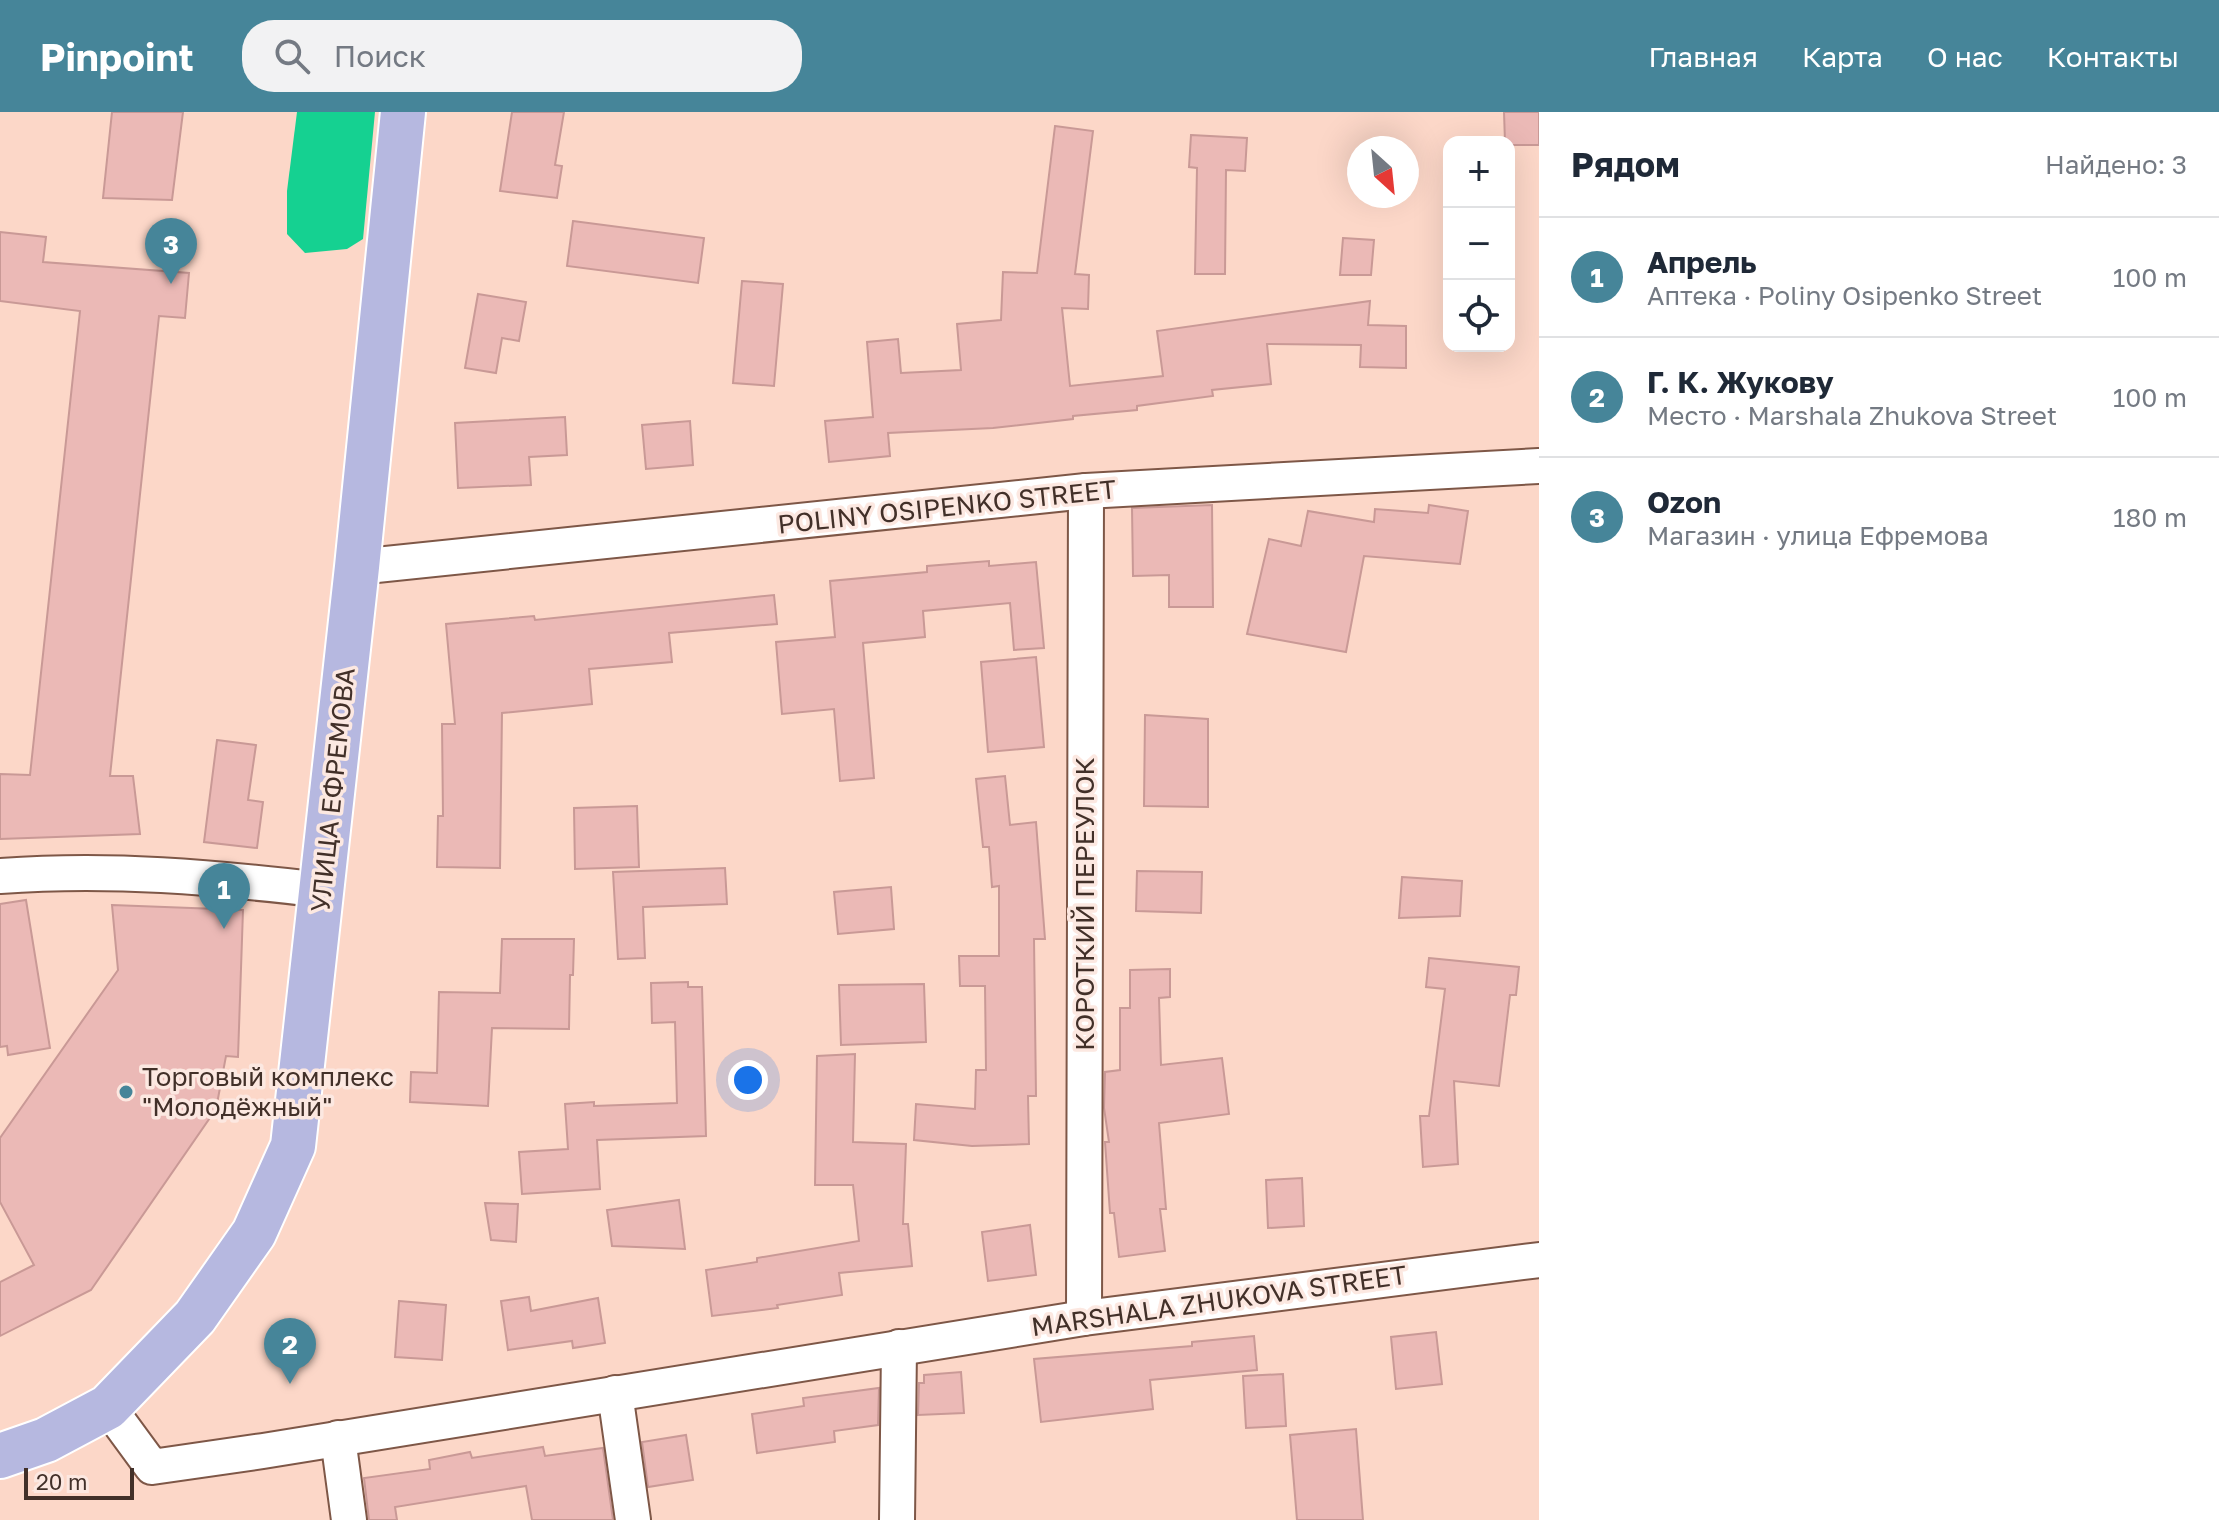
<!DOCTYPE html>
<html lang="ru">
<meta charset="utf-8">
<style>
body{margin:0;font-family:"Golos Text",sans-serif;background:#f2f2f3;color:#1f2937}
.controls{position:absolute;right:24px;top:24px;display:grid;overflow:hidden;border-radius:16px;box-shadow:0 8px 32px #0002}
.controls button{width:72px;height:72px;display:grid;place-items:center;padding:0;border:0;border-bottom:2px solid #e0e1e3;background:#fff;color:#1f2937;font:40px sans-serif}
.compass{position:absolute;left:1347px;top:24px;width:72px;height:72px;border-radius:50%;background:#fff;box-shadow:0 8px 32px #0002;rotate:153deg}
.scale{position:absolute;left:24px;bottom:20px;width:110px;box-sizing:border-box;padding-left:8px;border:4px solid #423029;border-top:0;font-size:22px;line-height:28px;white-space:nowrap;color:#423029;-webkit-text-stroke:6px #fce8e1;paint-order:stroke}
.you{position:absolute;left:748px;top:968px;width:28px;height:28px;margin:-20px;border:6px solid #fff;border-radius:50%;background:#1a73e8;box-shadow:0 0 0 12px #1a73e833}
.badge{display:grid;place-items:center;width:52px;height:52px;border-radius:50%;background:#468599;color:#fff;font-size:26px;font-weight:700}
.pin{position:absolute;translate:-50% -66px;filter:drop-shadow(0 2px 4px #0008)}
.pin::after{content:'';position:absolute;top:42px;width:28px;height:24px;background:inherit;clip-path:polygon(0 0,100% 0,50% 100%)}
.list{margin:0;padding:0;list-style:none}
h2{display:flex;justify-content:space-between;align-items:center;height:104px;margin:0;padding:0 32px;font-size:34px}
h2 small{font-size:26px;font-weight:400;color:#747a83}
.list li{display:grid;grid-template-columns:52px 1fr auto;gap:24px;align-items:center;box-sizing:border-box;height:120px;padding:0 32px;border-top:2px solid #e0e1e3}
.list b{display:block;font-size:30px;white-space:nowrap}
.list p{margin:0;font-size:26px;white-space:nowrap;color:#747a83}
.list em{font-size:26px;font-style:normal;color:#747a83}
.icon{flex:none;width:44px;height:44px;fill:none;stroke:currentColor;stroke-width:2;stroke-linecap:round;stroke-linejoin:round}
.map{position:relative;flex:none;width:1539px;height:1408px;overflow:hidden}
header{display:flex;align-items:center;gap:48px;box-sizing:border-box;height:112px;padding:0 40px;background:#468599;color:#fff}
header strong{font-size:38px}
nav{display:flex;gap:44px;margin-inline-start:auto;font-size:28px}
.search{width:560px;height:72px;background:#f2f2f3;display:flex;align-items:center;gap:20px;box-sizing:border-box;padding:0 28px;border-radius:32px;color:#747a83;font-size:30px}
main{display:flex}
aside{flex:1;background:#fff}
.map>svg:first-child{display:block}
.green{fill:#15d191}
.building{fill:#ebb9b6;stroke:#c99996;stroke-width:2}
.lines{fill:none;stroke-linecap:round;stroke-linejoin:round}
.street-casing{stroke:#7e5747;stroke-width:38}
.primary-casing{stroke:#fff;stroke-width:48}
.street{stroke:#fff;stroke-width:34}
.primary{stroke:#b6b8e0;stroke-width:44}
.poi-dot{fill:#468599;stroke:#fce8e1;stroke-width:3}
.labels{text-anchor:middle;stroke-width:7;stroke-linejoin:round;paint-order:stroke}
.street-label{font-size:26px;fill:#423029;stroke:#fce8e1}
.poi-label{font-size:26px;fill:#423029;stroke:#fce8e1;text-anchor:start}
</style>
<header>
<strong>Pinpoint</strong>
<div class="search"><svg class="icon" aria-label="search" viewBox="0 0 24 24"><circle cx="10" cy="10" r="6"/><path d="M15 15l6 6"/></svg>Поиск</div>
<nav><a>Главная</a><a>Карта</a><a>О нас</a><a>Контакты</a></nav>
</header>
<main>
<div class="map">
<svg width="1539" height="1408" viewBox="0 0 1539 1408">
<rect width="100%" height="100%" fill="#fcd7c8"/>
<polygon class="green" points="297,0 375,0 363,127 347,137 305,141 287,122 287,79"/>
<g class="building">
<polygon points="112,0 183,0 172,88 103,86"/>
<polygon points="512,0 564,0 555,53 562,54 557,86 500,79"/>
<polygon points="1504,0 1539,0 1539,33 1509,33 1509,30 1505,30"/>
<polygon points="1055,14 1093,19 1075,162 1089,163 1088,197 1062,196 1070,274 1163,264 1157,219 1370,189 1368,213 1406,214 1406,256 1360,255 1361,233 1267,232 1271,272 1212,278 1213,284 1137,294 1137,298 1073,304 1073,307 993,316 888,321 890,344 829,350 825,309 873,305 867,230 898,227 901,261 961,258 957,212 1001,208 1003,160 1037,161"/>
<polygon points="1191,23 1247,26 1245,59 1226,58 1225,162 1195,162 1197,56 1189,55"/>
<polygon points="573,109 704,126 698,171 567,154"/>
<polygon points="0,120 46,125 43,150 189,161 185,206 159,204 110,664 133,664 140,722 0,727 0,662 30,663 80,199 0,189"/>
<polygon points="1343,126 1374,128 1371,163 1340,163"/>
<polygon points="742,169 783,172 774,274 733,271"/>
<polygon points="478,182 526,190 519,229 502,226 496,261 465,256"/>
<polygon points="565,305 567,343 529,345 531,373 458,376 455,311"/>
<polygon points="690,309 693,353 646,357 642,313"/>
<polygon points="1212,393 1213,495 1169,495 1169,463 1133,464 1132,396"/>
<polygon points="1429,393 1468,399 1460,452 1364,444 1346,540 1247,522 1269,427 1301,434 1308,399 1374,410 1375,397 1428,401"/>
<polygon points="989,449 989,454 1036,450 1044,536 1014,538 1010,491 923,499 925,525 863,531 874,666 840,669 834,597 782,602 776,530 835,525 830,469 927,460 927,454"/>
<polygon points="774,483 777,512 669,521 672,550 589,557 592,592 502,601 500,756 437,755 438,704 443,704 442,612 455,612 446,512 534,504 535,508"/>
<polygon points="1036,545 1044,635 988,640 981,550"/>
<polygon points="1145,603 1208,607 1208,695 1144,694"/>
<polygon points="217,628 256,633 248,688 263,690 257,736 204,730"/>
<polygon points="1005,664 1010,713 1036,710 1045,827 1034,827 1036,984 1028,984 1029,1032 972,1034 914,1028 916,992 975,997 976,958 986,958 985,874 960,874 959,844 999,844 999,774 992,775 989,735 983,735 976,667"/>
<polygon points="637,694 639,755 575,757 574,696"/>
<polygon points="725,756 727,792 643,795 645,846 618,847 613,760"/>
<polygon points="1137,759 1202,760 1201,801 1136,799"/>
<polygon points="1402,765 1462,769 1460,804 1399,806"/>
<polygon points="891,775 894,817 838,822 834,780"/>
<polygon points="26,788 50,936 8,943 7,934 0,935 0,792"/>
<polygon points="112,793 243,798 238,945 226,944 216,997 91,1178 0,1224 0,1170 34,1153 0,1090 0,1026 118,858"/>
<polygon points="502,827 574,827 573,863 570,863 569,917 492,916 488,994 410,990 411,960 437,961 439,880 500,881"/>
<polygon points="1429,846 1519,855 1516,883 1510,883 1499,974 1454,969 1458,1052 1423,1055 1420,1004 1429,1004 1445,877 1426,875"/>
<polygon points="1170,857 1170,885 1159,886 1161,953 1222,946 1229,1002 1159,1011 1166,1097 1160,1097 1165,1139 1119,1145 1114,1101 1110,1101 1105,1030 1109,1030 1104,996 1105,960 1120,958 1120,896 1130,896 1130,858"/>
<polygon points="688,870 688,875 702,875 706,1024 597,1028 600,1077 522,1082 519,1040 568,1037 565,992 594,990 594,994 677,991 675,910 652,911 651,871"/>
<polygon points="924,872 926,930 841,933 839,873"/>
<polygon points="855,942 853,1030 906,1032 903,1112 908,1112 912,1154 839,1161 842,1183 777,1193 778,1196 712,1204 706,1158 757,1150 757,1146 859,1129 853,1073 815,1073 817,944"/>
<polygon points="1302,1066 1304,1114 1268,1116 1266,1068"/>
<polygon points="679,1088 685,1137 612,1134 607,1098"/>
<polygon points="485,1091 518,1092 516,1130 491,1128"/>
<polygon points="1030,1113 1036,1163 988,1169 982,1120"/>
<polygon points="529,1185 531,1199 598,1186 605,1231 573,1236 572,1229 508,1238 501,1189"/>
<polygon points="399,1189 446,1193 442,1248 395,1245"/>
<polygon points="1436,1220 1442,1272 1396,1277 1391,1225"/>
<polygon points="1254,1224 1257,1258 1150,1268 1153,1297 1041,1310 1034,1247 1192,1234 1192,1230"/>
<polygon points="961,1260 964,1301 918,1303 919,1271 924,1271 924,1263"/>
<polygon points="1283,1262 1286,1314 1246,1316 1243,1264"/>
<polygon points="879,1276 878,1313 834,1319 835,1330 757,1341 752,1302 804,1294 803,1286"/>
<polygon points="1356,1317 1363,1408 1297,1408 1290,1323"/>
<polygon points="686,1323 693,1368 648,1375 642,1330"/>
<polygon points="543,1335 545,1344 603,1336 613,1408 532,1408 526,1374 395,1395 397,1408 369,1408 364,1366 430,1357 429,1348 470,1340 472,1346"/>
</g>
<g class="lines">
<defs>
<g id="street">
<polyline points="357,455 1086,379 1539,354"/>
<path d="M0 764C112 756 212 765 322 778"/>
<polyline points="1084,1206 1086,379"/>
<polyline points="615,1281 633,1408"/>
<polyline points="108,1295 152,1355 263,1339 1084,1206 1539,1148"/>
<polyline points="338,1326 349,1408"/>
<polyline points="897,1408 899,1235"/>
</g>
<polyline id="primary" points="0,1344 46,1328 108,1295 195,1205 254,1121 293,1034 357,455 403,0"/>
</defs>
<use href="#street" class="street-casing"/>
<use href="#primary" class="primary-casing"/>
<use href="#street" class="street"/>
<use href="#primary" class="primary"/>
</g>
<circle class="poi-dot" cx="126" cy="980" r="8"/>
<g class="labels">
<g class="street-label">
<text transform="translate(947 395) rotate(-6)" y="9">POLINY OSIPENKO STREET</text>
<text transform="translate(333 678) rotate(-84)" y="9">УЛИЦА ЕФРЕМОВА</text>
<text transform="translate(1085 792) rotate(-90)" y="9">КОРОТКИЙ ПЕРЕУЛОК</text>
<text transform="translate(1219 1189) rotate(-8)" y="9">MARSHALA ZHUKOVA STREET</text>
</g>
<g class="poi-label">
<text x="142" y="974">Торговый комплекс<tspan x="142" dy="30">"Молодёжный"</tspan></text>
</g>
</g>
</svg>
<div class="controls">
<button>+</button>
<button>−</button>
<button><svg class="icon" aria-label="locate" viewBox="0 0 24 24"><circle cx="12" cy="12" r="6"/><path d="M12 2v4M12 18v4M2 12h4M18 12h4"/></svg></button>
</div>
<svg class="compass" viewBox="-18 -18 36 36"><path d="M0-13l5 13h-10z" fill="#e53935"/><path d="M0 13l5-13h-10z" fill="#747a83"/></svg>
<div class="scale">20 m</div>
<div class="you"></div>
<div class="pin badge" style="left:224px;top:817px">1</div>
<div class="pin badge" style="left:290px;top:1272px">2</div>
<div class="pin badge" style="left:171px;top:172px">3</div>
</div>
<aside>
<h2>Рядом<small>Найдено: 3</small></h2>
<ul class="list">
<li><span class="badge">1</span><div><b>Апрель</b><p>Аптека · Poliny Osipenko Street</p></div><em>100 m</em></li>
<li><span class="badge">2</span><div><b>Г. К. Жукову</b><p>Место · Marshala Zhukova Street</p></div><em>100 m</em></li>
<li><span class="badge">3</span><div><b>Ozon</b><p>Магазин · улица Ефремова</p></div><em>180 m</em></li>
</ul>
</aside>
</main>
